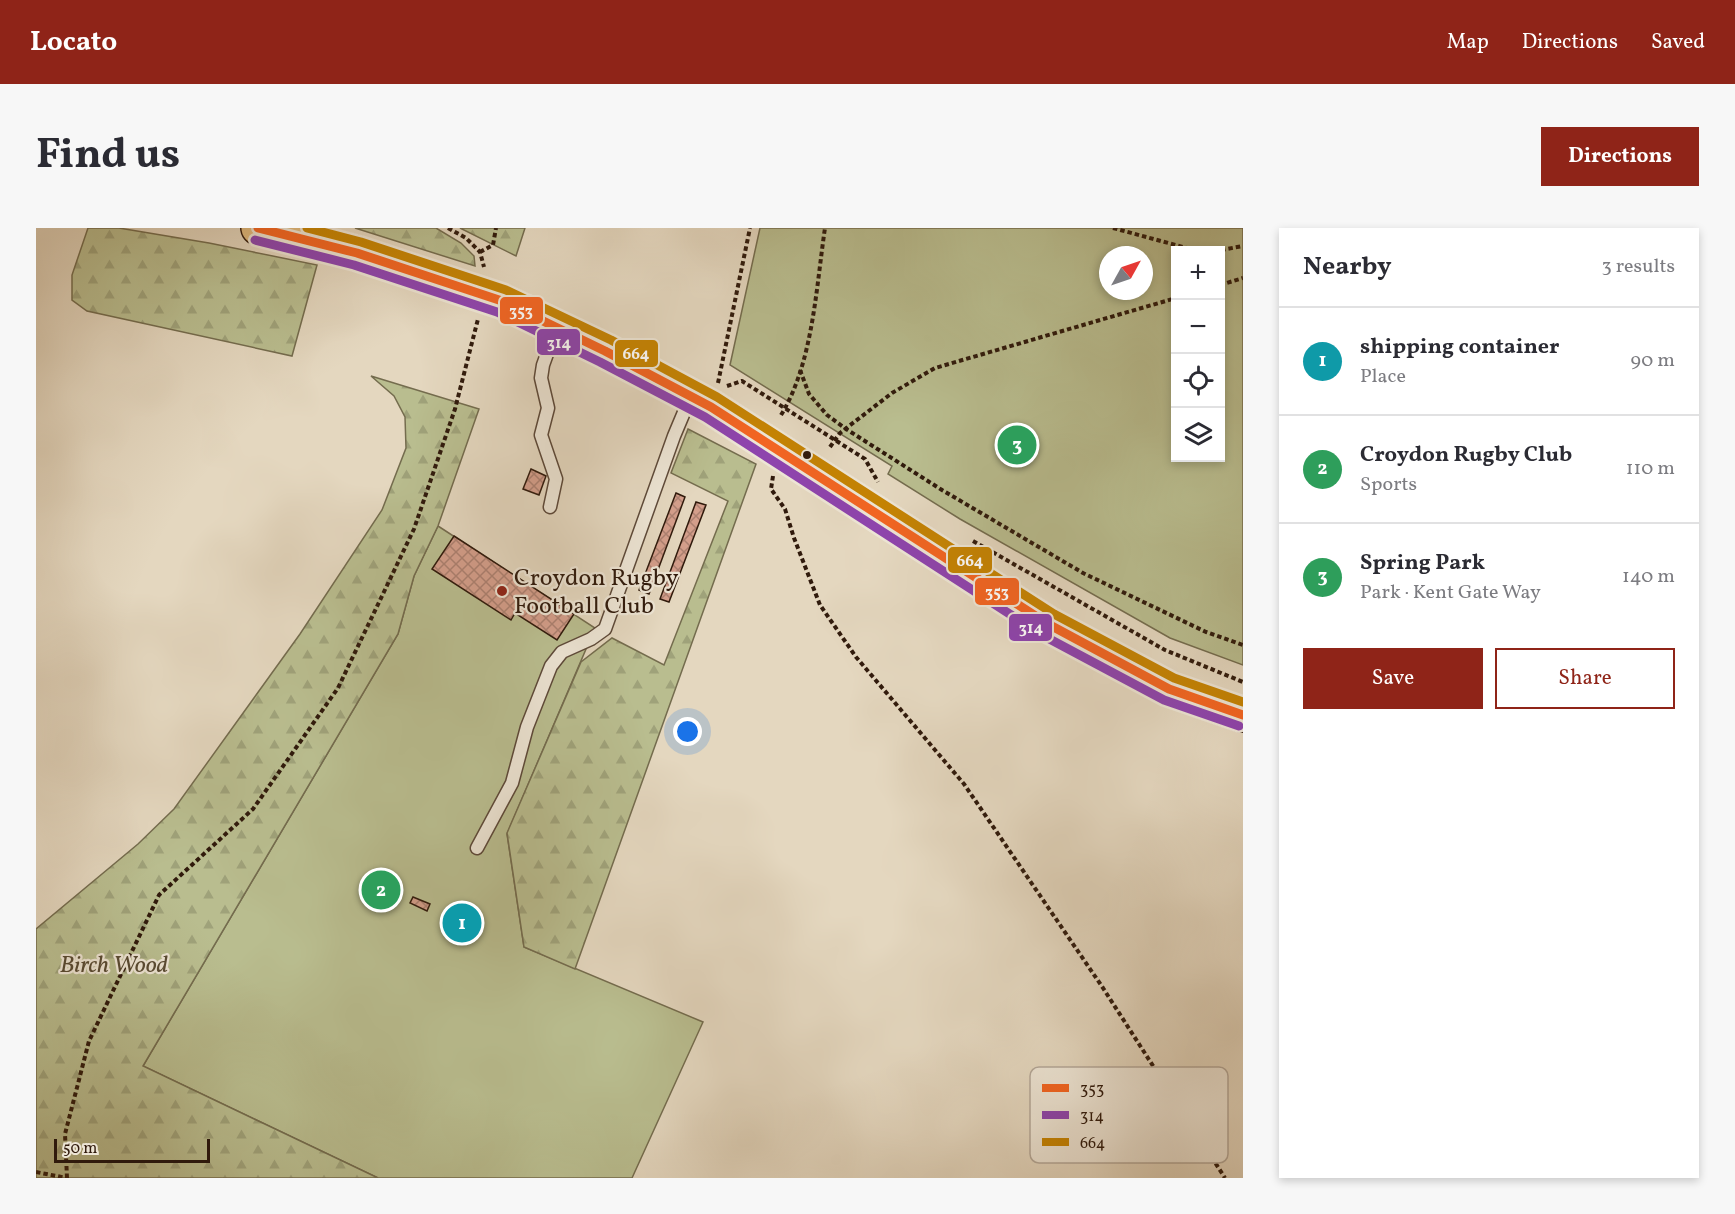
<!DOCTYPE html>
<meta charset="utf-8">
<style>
body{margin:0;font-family:Vollkorn,serif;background:#f7f7f7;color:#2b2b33}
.controls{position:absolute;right:18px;top:18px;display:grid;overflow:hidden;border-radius:0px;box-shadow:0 3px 9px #0003}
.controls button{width:54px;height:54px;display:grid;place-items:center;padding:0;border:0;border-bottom:2px solid #e1e1e2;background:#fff;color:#2b2b33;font:30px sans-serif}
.compass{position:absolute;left:1063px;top:18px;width:54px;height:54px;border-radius:50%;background:#fff;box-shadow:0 3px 9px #0003;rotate:50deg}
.scale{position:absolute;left:18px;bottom:15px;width:156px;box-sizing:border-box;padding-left:6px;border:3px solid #301a0c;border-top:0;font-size:16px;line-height:21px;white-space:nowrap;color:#301a0c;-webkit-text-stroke:4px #ede5d5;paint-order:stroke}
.you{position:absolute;left:652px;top:504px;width:21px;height:21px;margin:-15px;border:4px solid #fff;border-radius:50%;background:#1a73e8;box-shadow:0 0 0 9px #1a73e833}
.badge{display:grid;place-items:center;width:39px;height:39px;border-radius:50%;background:#8f2418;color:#fff;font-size:20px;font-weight:700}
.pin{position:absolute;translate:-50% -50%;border:3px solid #fff;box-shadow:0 2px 6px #0006}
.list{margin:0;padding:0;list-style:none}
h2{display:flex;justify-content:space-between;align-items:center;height:78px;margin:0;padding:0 24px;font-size:26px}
h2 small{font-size:20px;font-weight:400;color:#7c7c81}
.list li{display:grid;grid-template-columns:39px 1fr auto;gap:18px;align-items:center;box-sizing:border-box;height:108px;padding:0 24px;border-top:2px solid #e1e1e2}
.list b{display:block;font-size:22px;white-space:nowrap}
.list p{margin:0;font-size:20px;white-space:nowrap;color:#7c7c81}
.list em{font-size:20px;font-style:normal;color:#7c7c81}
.actions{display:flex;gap:12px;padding:18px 24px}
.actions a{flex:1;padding:14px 0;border:2px solid #8f2418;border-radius:0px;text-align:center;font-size:21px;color:#8f2418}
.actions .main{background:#8f2418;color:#fff}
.icon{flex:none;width:33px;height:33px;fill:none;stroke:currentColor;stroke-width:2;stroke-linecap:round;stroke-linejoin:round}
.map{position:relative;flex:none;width:1207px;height:950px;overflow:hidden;border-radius:0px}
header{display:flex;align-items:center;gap:36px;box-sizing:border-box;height:84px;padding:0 30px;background:#8f2418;color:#fff}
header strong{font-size:28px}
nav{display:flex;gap:33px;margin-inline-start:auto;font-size:21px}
.intro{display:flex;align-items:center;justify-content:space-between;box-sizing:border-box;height:144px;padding:0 36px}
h1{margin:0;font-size:42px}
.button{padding:15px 27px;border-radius:0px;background:#8f2418;color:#fff;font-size:21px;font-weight:700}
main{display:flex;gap:36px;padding:0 36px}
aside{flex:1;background:#fff;border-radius:0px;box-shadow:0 3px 9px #0003}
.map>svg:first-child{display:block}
.green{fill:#b9bd8f;stroke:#746c4e;stroke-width:1.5;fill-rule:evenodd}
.forest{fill:url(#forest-firs);stroke:#746c4e;stroke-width:1.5}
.building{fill:url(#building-cross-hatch);stroke:#301a0c;stroke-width:1.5}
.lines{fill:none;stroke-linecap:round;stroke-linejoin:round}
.service-casing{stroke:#5d4939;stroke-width:15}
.primary-casing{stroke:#301a0c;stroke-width:36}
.path{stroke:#301a0c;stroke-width:4;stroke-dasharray:4.5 3;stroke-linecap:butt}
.service{stroke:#ede5d5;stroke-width:12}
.primary{stroke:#e2bc80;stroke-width:33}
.bus-1-casing{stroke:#ede5d5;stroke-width:14}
.bus-2-casing{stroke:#ede5d5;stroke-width:14}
.bus-3-casing{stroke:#ede5d5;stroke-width:14}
.bus-1{stroke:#f26522;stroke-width:9}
.bus-2{stroke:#8e44ad;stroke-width:9}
.bus-3{stroke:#c58303;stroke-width:9}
.bus-dot{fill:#301a0c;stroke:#ede5d5;stroke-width:2}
.poi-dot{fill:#8f2418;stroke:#ede5d5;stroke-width:2}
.labels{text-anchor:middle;stroke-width:4.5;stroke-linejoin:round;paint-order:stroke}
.poi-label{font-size:24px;fill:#301a0c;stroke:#ede5d5;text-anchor:start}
.park-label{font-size:24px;font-style:italic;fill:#594b33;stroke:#ede5d5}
.key{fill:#ede5d5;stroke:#b4a899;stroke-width:1.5}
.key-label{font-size:16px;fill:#301a0c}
.line-badge{stroke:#ede5d5;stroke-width:2}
.badge-label{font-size:16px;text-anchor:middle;font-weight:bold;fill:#fff}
</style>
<header>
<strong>Locato</strong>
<nav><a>Map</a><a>Directions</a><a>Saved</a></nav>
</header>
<div class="intro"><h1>Find us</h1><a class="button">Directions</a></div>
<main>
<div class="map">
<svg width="1207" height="950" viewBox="0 0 1207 950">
<defs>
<pattern id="forest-firs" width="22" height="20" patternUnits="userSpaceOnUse" patternTransform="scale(1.5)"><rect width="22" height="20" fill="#b9bd8f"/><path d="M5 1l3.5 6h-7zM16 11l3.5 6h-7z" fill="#9fa27a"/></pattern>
<pattern id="building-cross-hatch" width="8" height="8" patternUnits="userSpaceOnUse" patternTransform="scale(1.5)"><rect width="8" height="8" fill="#d49e8b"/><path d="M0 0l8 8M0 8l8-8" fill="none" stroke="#ac8070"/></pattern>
</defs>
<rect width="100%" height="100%" fill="#e4d7bf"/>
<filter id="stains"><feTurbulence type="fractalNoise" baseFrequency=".00333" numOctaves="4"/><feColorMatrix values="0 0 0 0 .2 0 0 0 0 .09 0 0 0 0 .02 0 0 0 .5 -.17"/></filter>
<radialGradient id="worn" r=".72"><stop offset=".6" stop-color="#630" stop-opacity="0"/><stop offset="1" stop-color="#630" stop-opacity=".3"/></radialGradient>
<g class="green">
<path d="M724 0H1207V437L1134 410 924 291 852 246 856 238 694 137ZM1140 22H1184V230H1140ZM1072 27H1108V63H1072Z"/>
<polygon points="402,298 559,400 471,606 488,719 667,794 596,950 342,950 107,838 362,406 378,348"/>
</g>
<g class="forest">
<polygon points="52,0 83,0 173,15 281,37 256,128 51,83 36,72 36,47"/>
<polygon points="319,0 400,0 425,15 438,28 439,38"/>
<polygon points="424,0 489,0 480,28"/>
<polygon points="335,148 443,181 402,298 378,348 362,406 107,838 342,950 0,950 0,701 102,616 138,581 264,406 346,282 370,220 369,189 358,168"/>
<polygon points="652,201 720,236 539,741 488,719 471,605 545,434 576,410 628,437 692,273 635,245"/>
</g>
<g class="building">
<polygon points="495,241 510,248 503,267 487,261"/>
<polygon points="640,265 649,269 613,366 603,362"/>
<polygon points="660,274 670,277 633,374 624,371"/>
<polygon points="418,308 538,386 521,412 479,385 475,392 396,341"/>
<polygon points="377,669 394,676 391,683 374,675"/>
<polygon points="419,687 437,696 434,703 415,694"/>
</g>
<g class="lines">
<defs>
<g id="service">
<polyline points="514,279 520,251 505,207 512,180 505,150 507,137 520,101"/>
<polyline points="441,620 476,555 491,499 515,438 526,424 555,411 569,401 638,208 654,170"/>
</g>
<polyline id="primary" points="222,0 321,25 466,73 569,123 675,179 1012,396 1133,461 1207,487"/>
</defs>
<use href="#service" class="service-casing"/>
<use href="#primary" class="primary-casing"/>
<g class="path">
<polyline points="412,0 430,10 444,24 448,39"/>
<polyline points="1077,0 1158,22"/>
<polyline points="1170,22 1185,22 1207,18"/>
<polyline points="444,24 457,17 460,0"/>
<polyline points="1184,57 1207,50"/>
<polyline points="764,142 773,166 791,187 810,201 906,262 1047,345 1170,404 1207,417"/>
<polyline points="682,155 714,0"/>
<polyline points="691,158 706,153 829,231 842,254"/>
<path d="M745 187C777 135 780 60 789 0"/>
<polyline points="794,219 804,205 856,165 899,140 1140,70"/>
<polyline points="737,248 735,261 749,281 758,310 784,377 820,429 928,556 1067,760 1189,950"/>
<polyline points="937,313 1129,422 1207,454"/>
<polyline points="0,944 31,950"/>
<polyline points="31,950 29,906 53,813 123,667 217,581 302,460 378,301 419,181 442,91"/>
</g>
<use href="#service" class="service"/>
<use href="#primary" class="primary"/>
<defs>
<polyline id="bus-1" points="222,0 321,25 466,73 569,123 675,179 1012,396 1133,461 1207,487"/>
<polyline id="bus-2" points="219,12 318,37 461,84 564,134 669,189 1006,407 1128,472 1203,498"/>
<polyline id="bus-3" points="271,0 325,14 470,62 575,112 681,169 1018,386 1138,450 1207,474"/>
</defs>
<use href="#bus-1" class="bus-1-casing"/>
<use href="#bus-2" class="bus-2-casing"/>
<use href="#bus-3" class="bus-3-casing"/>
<use href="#bus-1" class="bus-1"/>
<use href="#bus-2" class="bus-2"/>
<use href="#bus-3" class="bus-3"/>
</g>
<circle class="bus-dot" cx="771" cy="227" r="5"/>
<circle class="poi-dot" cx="466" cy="363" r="6"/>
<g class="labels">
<g class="poi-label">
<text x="478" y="357">Croydon Rugby<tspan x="478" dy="28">Football Club</tspan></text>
</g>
<g class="park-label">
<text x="78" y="744">Birch Wood</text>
</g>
</g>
<rect x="994" y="839" width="198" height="96" rx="9" class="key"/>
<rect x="1006" y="856" width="27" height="8" fill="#f26522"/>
<rect x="1006" y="883" width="27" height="8" fill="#8e44ad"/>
<rect x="1006" y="910" width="27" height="8" fill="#c58303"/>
<g class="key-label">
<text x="1044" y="866">353</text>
<text x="1044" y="893">314</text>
<text x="1044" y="920">664</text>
</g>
<g class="line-badge">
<rect x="463" y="68" width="45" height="29" rx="6" fill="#f26522"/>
<rect x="500" y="100" width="45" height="28" rx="6" fill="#8e44ad"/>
<rect x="578" y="111" width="45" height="29" rx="6" fill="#c58303"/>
<rect x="911" y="318" width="46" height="28" rx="6" fill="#c58303"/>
<rect x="938" y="349" width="46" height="29" rx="6" fill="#f26522"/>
<rect x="972" y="385" width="45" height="29" rx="6" fill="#8e44ad"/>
</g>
<g class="badge-label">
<text x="485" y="88">353</text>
<text x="523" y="120">314</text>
<text x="600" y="131">664</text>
<text x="934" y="338">664</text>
<text x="961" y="369">353</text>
<text x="995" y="405">314</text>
</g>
<rect width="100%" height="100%" filter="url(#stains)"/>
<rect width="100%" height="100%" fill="url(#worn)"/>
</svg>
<div class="controls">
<button>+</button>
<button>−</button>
<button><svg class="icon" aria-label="locate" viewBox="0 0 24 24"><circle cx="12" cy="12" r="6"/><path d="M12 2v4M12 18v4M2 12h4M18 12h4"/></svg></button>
<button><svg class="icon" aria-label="layers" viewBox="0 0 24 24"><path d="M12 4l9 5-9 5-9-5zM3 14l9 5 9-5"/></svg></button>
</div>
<svg class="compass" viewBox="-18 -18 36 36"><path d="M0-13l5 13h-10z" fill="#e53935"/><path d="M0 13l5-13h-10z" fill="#7c7c81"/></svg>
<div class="scale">50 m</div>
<div class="you"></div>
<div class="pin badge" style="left:426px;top:695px;background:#0f9aa8">1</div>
<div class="pin badge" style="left:345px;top:662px;background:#2e9e5b">2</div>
<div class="pin badge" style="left:981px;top:217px;background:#2e9e5b">3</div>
</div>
<aside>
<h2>Nearby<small>3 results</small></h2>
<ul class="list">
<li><span class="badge" style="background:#0f9aa8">1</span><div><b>shipping container</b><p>Place</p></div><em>90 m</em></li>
<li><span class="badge" style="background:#2e9e5b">2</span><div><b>Croydon Rugby Club</b><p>Sports</p></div><em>110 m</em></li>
<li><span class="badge" style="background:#2e9e5b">3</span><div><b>Spring Park</b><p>Park · Kent Gate Way</p></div><em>140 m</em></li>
</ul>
<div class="actions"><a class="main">Save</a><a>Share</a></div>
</aside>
</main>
